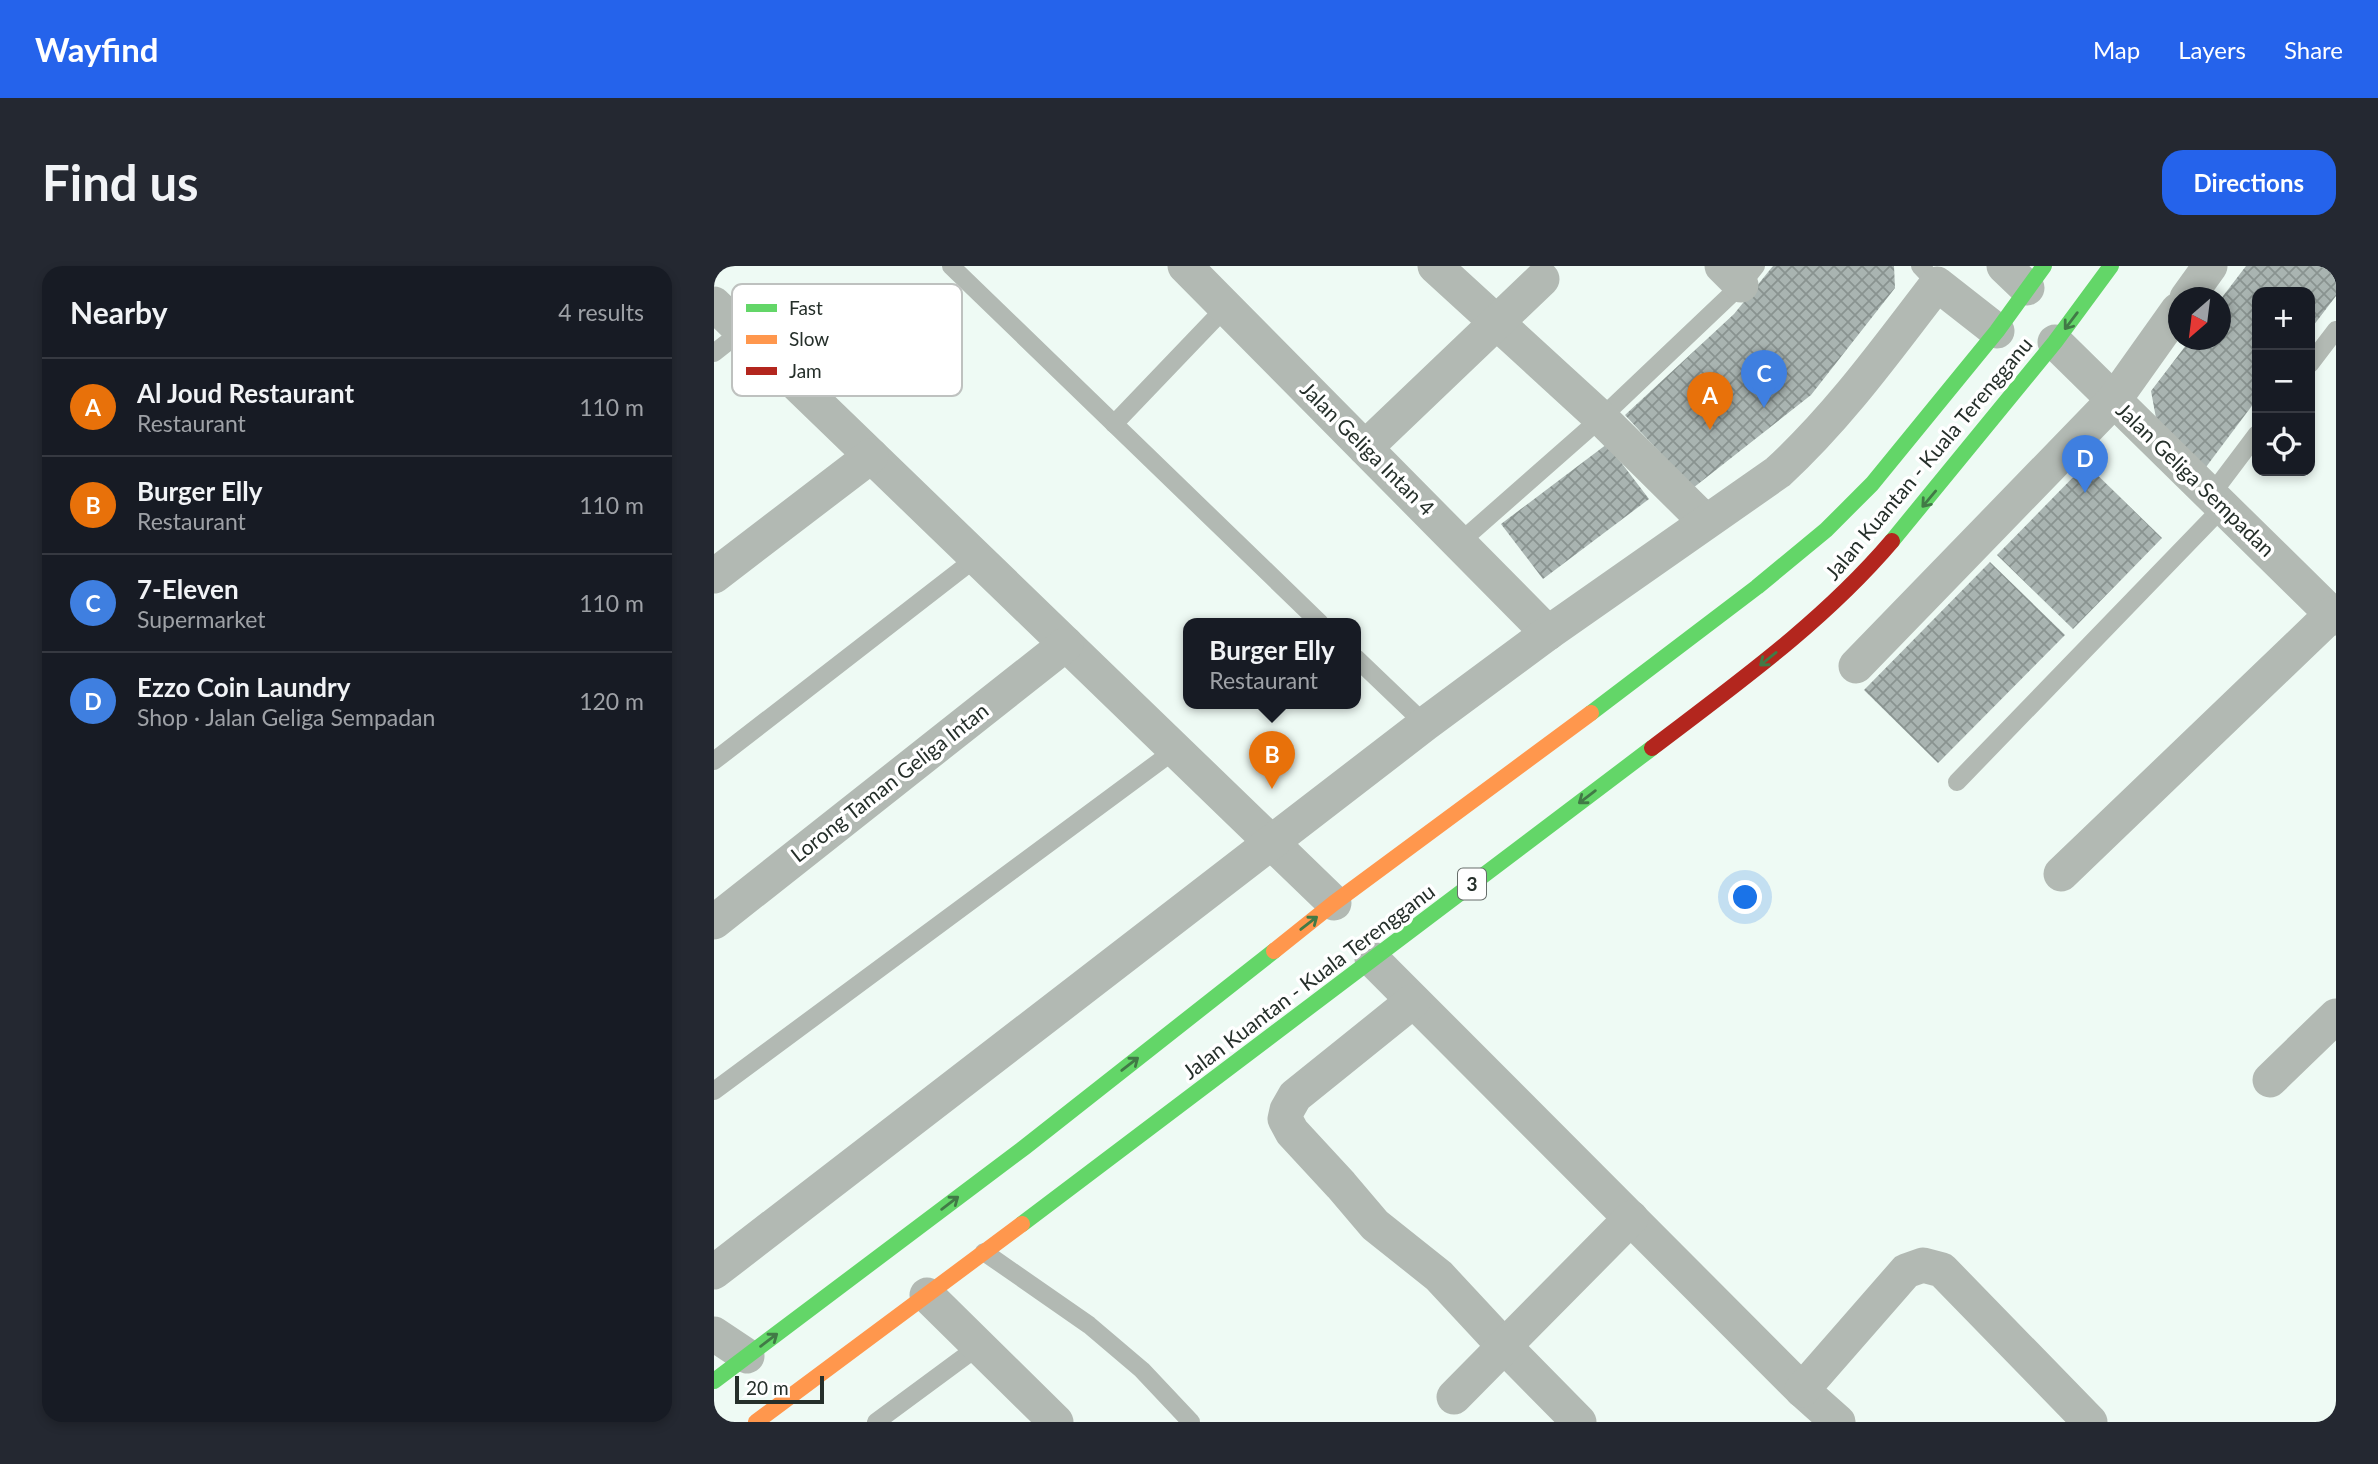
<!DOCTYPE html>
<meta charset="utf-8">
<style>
body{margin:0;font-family:Lato,sans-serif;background:#242831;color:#f1f3f6}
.controls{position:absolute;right:21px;top:21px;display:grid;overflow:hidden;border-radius:14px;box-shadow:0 4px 10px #0003}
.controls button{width:63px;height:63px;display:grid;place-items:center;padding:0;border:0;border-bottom:2px solid #363941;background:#171b24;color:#f1f3f6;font:35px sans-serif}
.compass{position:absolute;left:1454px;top:21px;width:63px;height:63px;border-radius:50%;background:#171b24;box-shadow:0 4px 10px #0003;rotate:208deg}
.scale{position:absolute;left:21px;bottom:18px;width:89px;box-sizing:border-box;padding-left:7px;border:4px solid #252f2a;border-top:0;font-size:19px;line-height:24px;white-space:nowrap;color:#252f2a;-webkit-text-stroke:5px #fff;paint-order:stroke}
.you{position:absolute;left:1032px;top:632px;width:24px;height:24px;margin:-18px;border:5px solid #fff;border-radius:50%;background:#1a73e8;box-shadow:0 0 0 10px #1a73e833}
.badge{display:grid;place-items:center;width:46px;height:46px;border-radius:50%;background:#2563eb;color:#fff;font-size:23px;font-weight:700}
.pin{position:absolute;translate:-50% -58px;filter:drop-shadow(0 2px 4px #0008)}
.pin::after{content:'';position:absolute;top:37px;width:24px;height:21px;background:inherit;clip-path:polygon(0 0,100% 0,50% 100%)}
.popup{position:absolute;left:469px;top:352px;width:178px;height:91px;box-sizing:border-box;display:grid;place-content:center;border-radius:14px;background:#171b24;filter:drop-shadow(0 2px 5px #0005);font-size:23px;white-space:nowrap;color:#9ea1a6}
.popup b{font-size:26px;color:#f1f3f6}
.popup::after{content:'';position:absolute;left:50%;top:100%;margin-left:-14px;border:14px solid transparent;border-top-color:#171b24}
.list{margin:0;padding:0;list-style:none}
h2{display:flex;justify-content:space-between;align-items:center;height:91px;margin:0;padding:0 28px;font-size:30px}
h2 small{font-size:23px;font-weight:400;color:#9ea1a6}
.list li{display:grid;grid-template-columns:46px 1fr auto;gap:21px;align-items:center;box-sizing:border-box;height:98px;padding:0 28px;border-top:2px solid #363941}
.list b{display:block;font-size:26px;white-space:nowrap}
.list p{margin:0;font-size:23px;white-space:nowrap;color:#9ea1a6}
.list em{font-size:23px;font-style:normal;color:#9ea1a6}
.icon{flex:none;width:38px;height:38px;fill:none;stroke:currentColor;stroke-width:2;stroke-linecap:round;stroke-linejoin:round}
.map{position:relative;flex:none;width:1622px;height:1156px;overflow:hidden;border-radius:21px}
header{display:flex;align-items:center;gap:42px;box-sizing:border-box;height:98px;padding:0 35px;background:#2563eb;color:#fff}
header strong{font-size:33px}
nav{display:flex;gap:38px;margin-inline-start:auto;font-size:24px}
.intro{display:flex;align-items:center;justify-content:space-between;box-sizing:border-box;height:168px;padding:0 42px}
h1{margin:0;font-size:49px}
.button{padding:18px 32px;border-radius:21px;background:#2563eb;color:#fff;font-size:24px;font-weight:700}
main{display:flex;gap:42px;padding:0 42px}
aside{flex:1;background:#171b24;border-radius:21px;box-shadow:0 4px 10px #0003}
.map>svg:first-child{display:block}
.building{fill:url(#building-cross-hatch)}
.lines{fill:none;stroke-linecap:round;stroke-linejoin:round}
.lane{stroke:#b2b9b3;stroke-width:18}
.street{stroke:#b2b9b3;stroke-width:35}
.fast{stroke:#63d668;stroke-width:16}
.slow{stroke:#ff974d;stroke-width:16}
.jam{stroke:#b3261e;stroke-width:16}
.oneway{stroke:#417a46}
.labels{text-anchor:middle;stroke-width:7;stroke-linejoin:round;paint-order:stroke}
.shield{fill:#fff;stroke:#666d6a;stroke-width:2}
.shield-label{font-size:19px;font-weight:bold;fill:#252f2a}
.street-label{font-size:21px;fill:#252f2a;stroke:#fff}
.key{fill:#fff;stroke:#bec1bf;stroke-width:2}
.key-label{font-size:19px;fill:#252f2a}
</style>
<header>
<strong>Wayfind</strong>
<nav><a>Map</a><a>Layers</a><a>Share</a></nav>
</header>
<div class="intro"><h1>Find us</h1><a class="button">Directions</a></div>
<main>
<aside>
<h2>Nearby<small>4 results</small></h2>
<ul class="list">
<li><span class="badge" style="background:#e8710a">A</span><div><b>Al Joud Restaurant</b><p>Restaurant</p></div><em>110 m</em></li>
<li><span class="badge" style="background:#e8710a">B</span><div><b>Burger Elly</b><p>Restaurant</p></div><em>110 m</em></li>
<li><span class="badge" style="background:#3f7fe0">C</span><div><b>7-Eleven</b><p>Supermarket</p></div><em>110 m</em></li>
<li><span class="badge" style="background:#3f7fe0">D</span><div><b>Ezzo Coin Laundry</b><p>Shop · Jalan Geliga Sempadan</p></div><em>120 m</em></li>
</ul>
</aside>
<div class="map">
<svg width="1622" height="1156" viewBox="0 0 1622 1156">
<defs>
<pattern id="building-cross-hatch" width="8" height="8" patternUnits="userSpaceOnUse" patternTransform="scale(1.75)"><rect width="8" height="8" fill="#a9b4b1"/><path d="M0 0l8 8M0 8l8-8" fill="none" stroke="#899390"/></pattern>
</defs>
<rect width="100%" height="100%" fill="#eefaf4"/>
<g class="building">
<polygon points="1059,0 1180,0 1181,22 1097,129 979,222 911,149 1020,48"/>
<polygon points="1532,0 1622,0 1622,30 1596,64 1596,26 1543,26 1543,133 1492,201 1442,152 1437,125 1476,74 1506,74 1506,34"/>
<polygon points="893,178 935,233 829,313 787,258"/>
<polygon points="1372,198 1448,272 1359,363 1283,289"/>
<polygon points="1276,296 1351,369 1224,497 1150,424"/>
</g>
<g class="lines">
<g class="lane">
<polyline points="237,0 606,357"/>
<polyline points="1206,0 1223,18"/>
<polyline points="0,87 28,65"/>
<polyline points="1596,98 1622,64"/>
<polyline points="400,158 512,41"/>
<polyline points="1497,229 1543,168"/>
<polyline points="745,277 887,152 1027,19 1042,0"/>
<polyline points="642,392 711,458"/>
<polyline points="0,495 262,292"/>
<polyline points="1243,516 1509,241"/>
<polyline points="0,825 461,484"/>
<polyline points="270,986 375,1059 428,1104 477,1156"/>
<polyline points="162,1156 265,1080"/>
</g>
<g class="street">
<polyline points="471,0 834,367"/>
<polyline points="721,0 887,152 991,255"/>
<polyline points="1008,0 1027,19"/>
<polyline points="1290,0 1313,22"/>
<polyline points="1473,32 1496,0"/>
<polyline points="0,38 620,637"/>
<polyline points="1341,76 1622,352"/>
<polyline points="651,182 828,13"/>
<polyline points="0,310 157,190"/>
<polyline points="1142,400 1400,134 1464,44"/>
<polyline points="1347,608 1618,348"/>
<polyline points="0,656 352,378"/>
<polyline points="658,693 1088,1124 1124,1156"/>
<polyline points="699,735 581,830 573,844 571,853 578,866 627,919 661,959 725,1010 791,1081 865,1156"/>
<polyline points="1556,814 1622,750"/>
<path d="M0 1006 711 458 834 367 1064 206C1125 150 1173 83 1223 18L1283 65"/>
<polyline points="213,1029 342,1156"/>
<polyline points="0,1068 33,1090"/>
<polyline points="1088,1124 1192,1005 1209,999 1228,1004 1376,1156"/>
<polyline points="740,1131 917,952"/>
</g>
<g class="fast">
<polyline points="1178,275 1341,76 1397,0"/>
<polyline points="877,447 1043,321 1112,264 1158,218 1283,65 1330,0"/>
<polyline points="308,958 938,482"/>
<polyline points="0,1115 311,881 560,685"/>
</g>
<g class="slow">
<polyline points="560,685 620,637 877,447"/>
<polyline points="42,1156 308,958"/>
</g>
<path class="jam" d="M938 482C1022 418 1109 356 1178 275"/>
</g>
<defs><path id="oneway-shaft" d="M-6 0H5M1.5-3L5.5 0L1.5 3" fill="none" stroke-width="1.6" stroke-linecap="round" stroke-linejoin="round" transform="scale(1.75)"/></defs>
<g class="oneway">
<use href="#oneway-shaft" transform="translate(1357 55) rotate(127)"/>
<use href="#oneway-shaft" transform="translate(1215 233) rotate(130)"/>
<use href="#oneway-shaft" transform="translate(1054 393) rotate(141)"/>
<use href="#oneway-shaft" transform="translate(873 531) rotate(143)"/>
<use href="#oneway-shaft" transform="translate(595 657) rotate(-38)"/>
<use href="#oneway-shaft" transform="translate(416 798) rotate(-38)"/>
<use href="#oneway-shaft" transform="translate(236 937) rotate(-37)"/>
<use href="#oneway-shaft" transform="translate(55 1074) rotate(-37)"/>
</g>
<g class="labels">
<rect class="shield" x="744" y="602.5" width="28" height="31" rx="5"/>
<g class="shield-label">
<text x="758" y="625">3</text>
</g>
<g class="street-label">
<text transform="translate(653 183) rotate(45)" y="7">Jalan Geliga Intan 4</text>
<text transform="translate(1215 193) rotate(-50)" y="7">Jalan Kuantan - Kuala Terengganu</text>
<text transform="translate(1481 214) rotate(44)" y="7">Jalan Geliga Sempadan</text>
<text transform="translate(176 517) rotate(-38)" y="7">Lorong Taman Geliga Intan</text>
<text transform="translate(595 716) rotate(-37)" y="7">Jalan Kuantan - Kuala Terengganu</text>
</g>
</g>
<rect x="18" y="18" width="230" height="112" rx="10" class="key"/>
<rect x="32" y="38" width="31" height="8" fill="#63d668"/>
<rect x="32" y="69" width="31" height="9" fill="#ff974d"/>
<rect x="32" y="101" width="31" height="8" fill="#b3261e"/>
<g class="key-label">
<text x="75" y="49">Fast</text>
<text x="75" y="80">Slow</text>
<text x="75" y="112">Jam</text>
</g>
</svg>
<div class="controls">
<button>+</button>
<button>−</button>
<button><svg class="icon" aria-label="locate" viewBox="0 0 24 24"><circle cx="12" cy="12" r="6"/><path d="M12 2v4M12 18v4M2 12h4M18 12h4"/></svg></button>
</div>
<svg class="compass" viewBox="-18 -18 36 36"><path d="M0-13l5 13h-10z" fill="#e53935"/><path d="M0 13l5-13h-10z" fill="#9ea1a6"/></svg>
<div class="scale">20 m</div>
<div class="you"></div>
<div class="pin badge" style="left:996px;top:164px;background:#e8710a">A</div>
<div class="pin badge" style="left:558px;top:523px;background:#e8710a">B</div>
<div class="popup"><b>Burger Elly</b>Restaurant</div>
<div class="pin badge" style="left:1050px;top:142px;background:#3f7fe0">C</div>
<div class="pin badge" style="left:1371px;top:227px;background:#3f7fe0">D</div>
</div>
</main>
